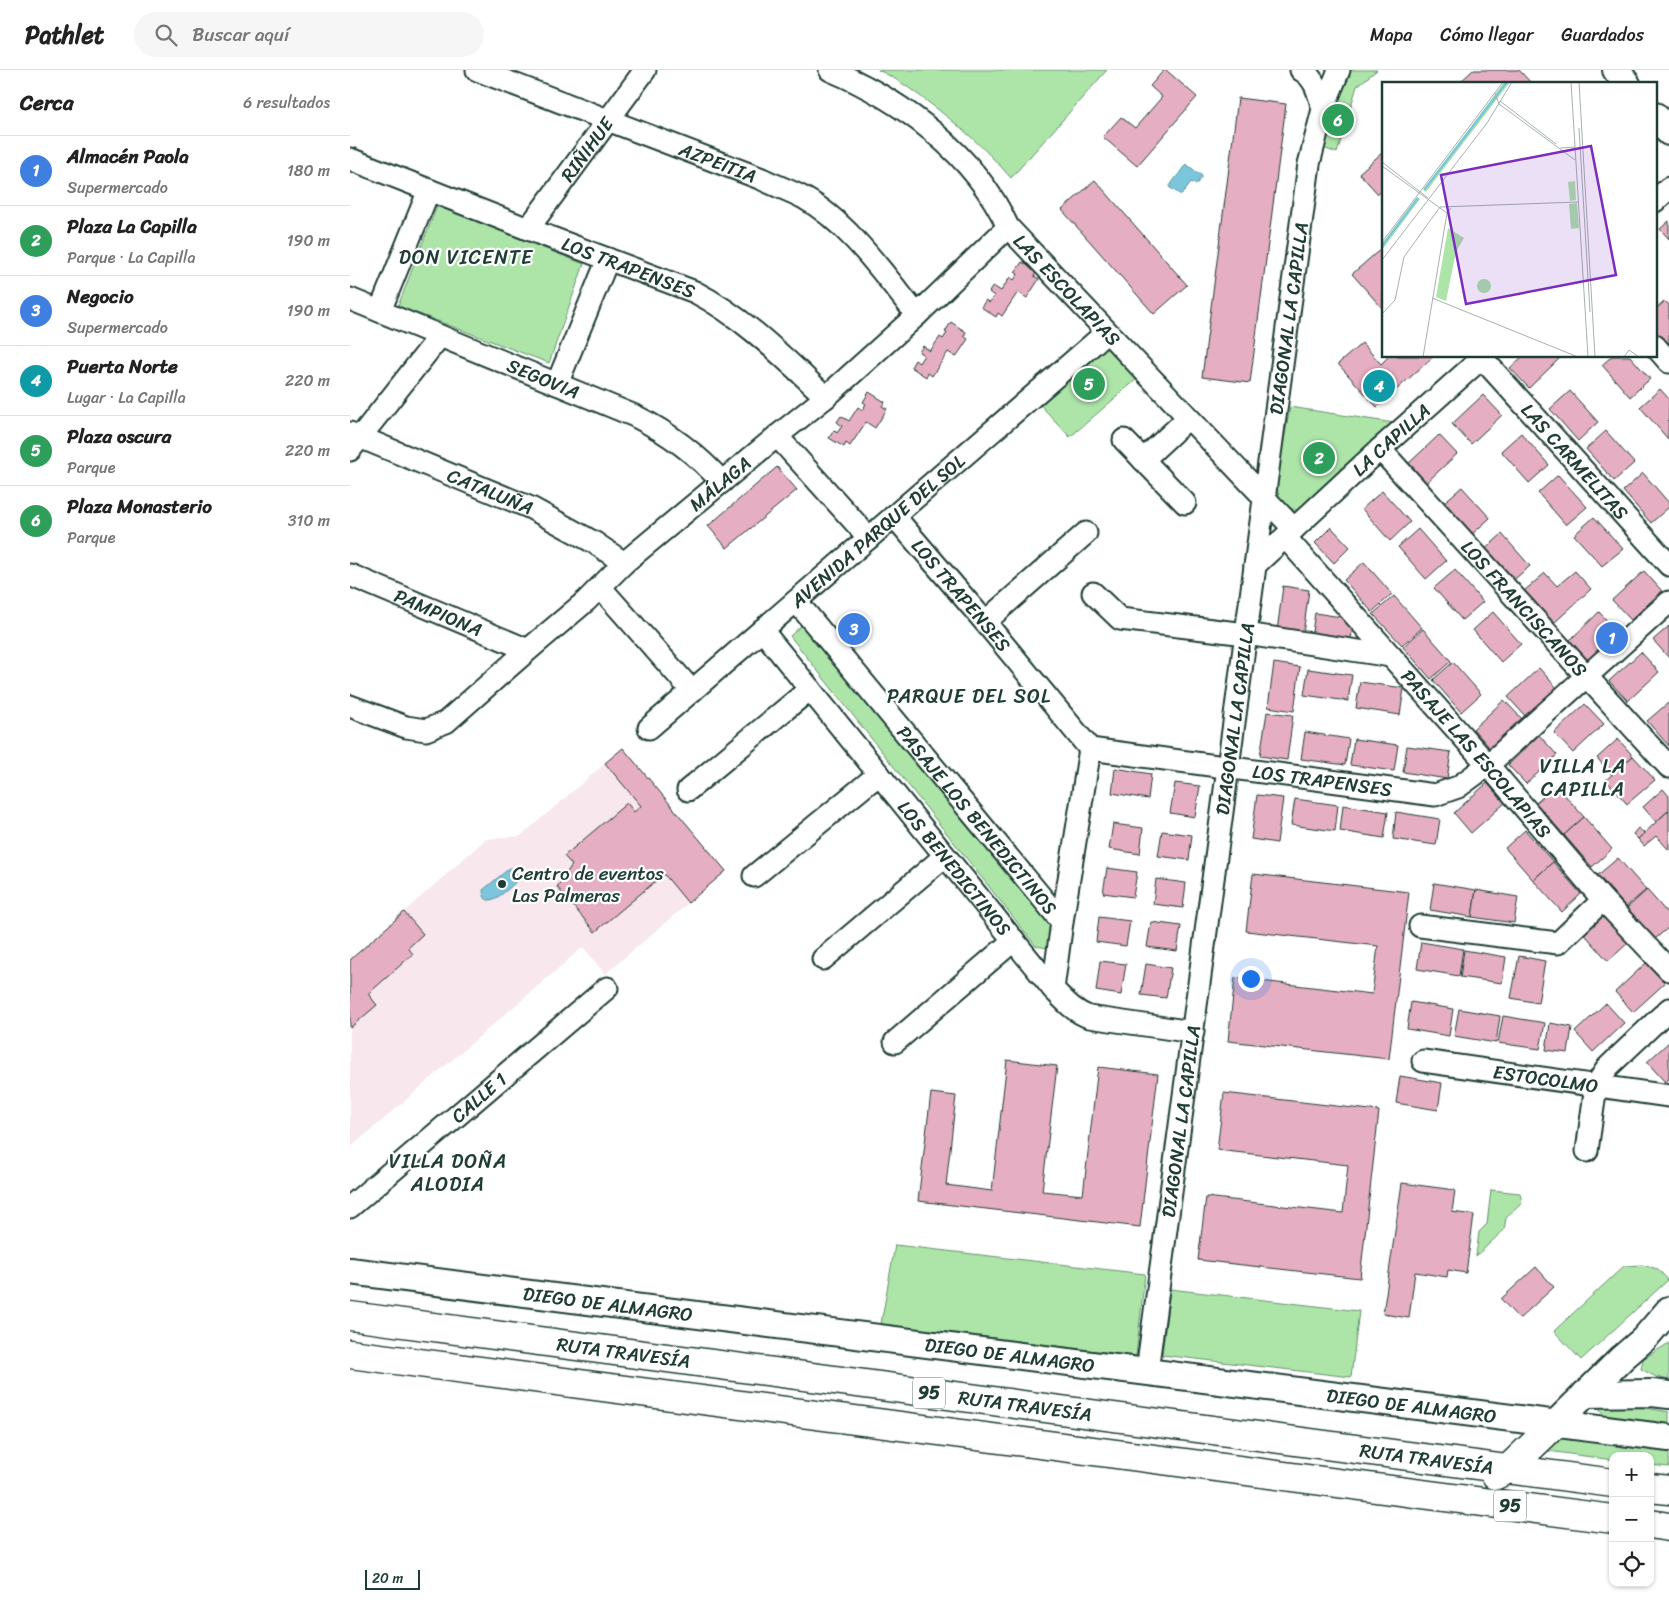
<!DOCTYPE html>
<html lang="es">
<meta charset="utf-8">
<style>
body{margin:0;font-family:Sriracha,sans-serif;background:#f6f6f6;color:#222}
.controls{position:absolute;right:15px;bottom:15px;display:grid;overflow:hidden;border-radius:10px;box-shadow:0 1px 4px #0004}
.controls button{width:45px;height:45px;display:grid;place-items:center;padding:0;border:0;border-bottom:1px solid #e0e0e0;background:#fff;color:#222;font:25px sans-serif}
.scale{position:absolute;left:15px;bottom:12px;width:55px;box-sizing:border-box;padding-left:5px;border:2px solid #1f3d34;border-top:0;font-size:14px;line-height:18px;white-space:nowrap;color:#1f3d34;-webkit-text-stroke:4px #fff;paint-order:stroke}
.you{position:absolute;left:900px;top:908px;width:18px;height:18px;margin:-12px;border:4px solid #fff;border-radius:50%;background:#1a73e8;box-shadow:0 0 0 8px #1a73e833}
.badge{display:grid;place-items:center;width:32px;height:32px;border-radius:50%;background:#2563eb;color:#fff;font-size:16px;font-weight:700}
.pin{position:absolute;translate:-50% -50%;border:2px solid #fff;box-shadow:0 1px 5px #0006}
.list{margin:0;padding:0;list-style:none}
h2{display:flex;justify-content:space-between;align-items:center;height:65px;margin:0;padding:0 20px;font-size:21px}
h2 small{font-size:16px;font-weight:400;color:#767676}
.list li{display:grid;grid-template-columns:32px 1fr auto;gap:15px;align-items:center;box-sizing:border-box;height:70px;padding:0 20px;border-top:1px solid #e0e0e0}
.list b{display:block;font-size:19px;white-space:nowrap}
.list p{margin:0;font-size:16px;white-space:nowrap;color:#767676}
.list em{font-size:16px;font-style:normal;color:#767676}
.icon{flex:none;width:28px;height:28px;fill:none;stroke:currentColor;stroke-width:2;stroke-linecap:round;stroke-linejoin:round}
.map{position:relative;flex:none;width:1319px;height:1532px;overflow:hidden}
header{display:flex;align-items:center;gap:30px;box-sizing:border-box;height:70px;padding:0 25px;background:#fff;border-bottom:1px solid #e0e0e0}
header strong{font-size:24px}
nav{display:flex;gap:28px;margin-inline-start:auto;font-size:18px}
.search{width:350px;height:45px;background:#f6f6f6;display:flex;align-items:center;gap:12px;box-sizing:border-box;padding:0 18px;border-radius:28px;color:#767676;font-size:19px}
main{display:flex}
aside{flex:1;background:#fff}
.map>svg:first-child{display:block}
.built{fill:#f8e7ed}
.green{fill:#ade5a9;stroke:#66916e}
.water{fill:#7cc6dc;stroke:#578f99}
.building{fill:#e6aec2;stroke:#1f3d34}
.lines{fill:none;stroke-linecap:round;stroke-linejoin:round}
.minor-casing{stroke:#1f3d34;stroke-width:25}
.major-casing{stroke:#1f3d34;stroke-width:30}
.highway-casing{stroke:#1f3d34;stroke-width:31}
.minor{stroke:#fff;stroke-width:21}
.major{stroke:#fff;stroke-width:26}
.highway{stroke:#fff;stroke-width:28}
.poi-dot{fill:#1f3d34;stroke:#fff;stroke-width:2}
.labels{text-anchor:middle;stroke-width:4.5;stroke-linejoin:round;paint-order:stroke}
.shield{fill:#fff;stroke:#627771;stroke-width:1}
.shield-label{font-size:18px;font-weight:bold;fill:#1f3d34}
.street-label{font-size:19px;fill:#1f3d34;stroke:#fff}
.poi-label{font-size:19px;fill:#1f3d34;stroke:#fff;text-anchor:start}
.neighbourhood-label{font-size:20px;letter-spacing:1px;fill:#1f3d34;stroke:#fff}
.inset-river{fill:none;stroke:#7cc6dc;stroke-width:2.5}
.inset-road{fill:none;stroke:#a5b1ae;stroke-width:1}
.view{fill:#7b2cbf;fill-opacity:0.15;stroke:#7b2cbf;stroke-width:2.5}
.inset-edge{fill:none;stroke:#1f3d34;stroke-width:2.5}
</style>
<header>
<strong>Pathlet</strong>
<div class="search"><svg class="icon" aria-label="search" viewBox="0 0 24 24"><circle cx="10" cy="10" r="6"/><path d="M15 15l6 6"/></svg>Buscar aquí</div>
<nav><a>Mapa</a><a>Cómo llegar</a><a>Guardados</a></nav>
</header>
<main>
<aside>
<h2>Cerca<small>6 resultados</small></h2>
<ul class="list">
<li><span class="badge" style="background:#3f7fe0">1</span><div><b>Almacén Paola</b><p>Supermercado</p></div><em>180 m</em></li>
<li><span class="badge" style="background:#2e9e5b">2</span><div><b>Plaza La Capilla</b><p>Parque · La Capilla</p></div><em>190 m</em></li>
<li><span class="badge" style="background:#3f7fe0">3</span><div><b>Negocio</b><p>Supermercado</p></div><em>190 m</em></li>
<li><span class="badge" style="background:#0f9aa8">4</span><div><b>Puerta Norte</b><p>Lugar · La Capilla</p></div><em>220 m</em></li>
<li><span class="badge" style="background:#2e9e5b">5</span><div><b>Plaza oscura</b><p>Parque</p></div><em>220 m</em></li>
<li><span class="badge" style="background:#2e9e5b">6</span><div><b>Plaza Monasterio</b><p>Parque</p></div><em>310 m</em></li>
</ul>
</aside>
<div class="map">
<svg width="1319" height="1532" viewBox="0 0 1319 1532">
<rect width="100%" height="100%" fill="#fff"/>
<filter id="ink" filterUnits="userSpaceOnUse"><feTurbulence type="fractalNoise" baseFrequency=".02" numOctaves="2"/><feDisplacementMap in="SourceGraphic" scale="10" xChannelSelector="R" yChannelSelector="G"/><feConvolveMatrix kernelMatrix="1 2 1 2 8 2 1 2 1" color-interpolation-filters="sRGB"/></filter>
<g filter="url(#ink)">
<polygon class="built" points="273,678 376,801 255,904 233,877 0,1078 0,890 136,769 171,766"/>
<g class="green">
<path d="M528 0H757L661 108C636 79 609 55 578 32 562 20 546 8 528 0Z"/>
<polygon points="996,0 1027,0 1007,16 987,83 973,78 984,35"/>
<polygon points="87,136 234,194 199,293 48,236"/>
<polygon points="757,262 795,302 720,367 683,327"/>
<polygon points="940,337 1044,353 949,442 931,433 926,414"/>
<polygon points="456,551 705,856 702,879 686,876 440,566"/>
<polygon points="1141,1120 1170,1123 1172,1133 1156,1148 1154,1160 1126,1186 1129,1162 1137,1154"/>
<polygon points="545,1175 795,1204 786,1286 531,1254"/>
<polygon points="1292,1195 1308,1199 1318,1210 1231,1290 1204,1261 1274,1196"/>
<polygon points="820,1219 1009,1241 1001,1307 812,1285"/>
<polygon points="1319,1273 1319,1310 1306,1307 1291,1299 1293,1289"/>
<polygon points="1261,1332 1319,1342 1319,1356 1255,1347 1247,1335"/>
<polygon points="1210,1366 1319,1381 1319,1397 1300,1395 1300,1386 1263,1386 1263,1390 1191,1380"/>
</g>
<g class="water">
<polygon points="836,94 852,106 846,115 841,112 831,125 819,117"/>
<path d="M161 797 170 808C163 814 134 846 133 820Z"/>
</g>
<g class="building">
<polygon points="814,0 816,0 847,27 787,96 753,67 771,47 785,58 812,27 800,16"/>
<polygon points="1123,0 1169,0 1182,14 1108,14"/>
<polygon points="888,28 936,34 900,313 852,307"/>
<polygon points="1033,82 1033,120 1028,124 1009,103"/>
<polygon points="745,110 837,215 804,244 712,140"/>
<polygon points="1319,151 1319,169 1310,159"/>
<polygon points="1033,177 1033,239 1002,204"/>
<polygon points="672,192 687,202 684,206 689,209 677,228 668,222 652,246 648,243 646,247 631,237 636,230 639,233 644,226 639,222 643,216 651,221 660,207 664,210 668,204 665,202"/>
<polygon points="1315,231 1319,235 1319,276 1305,260 1305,240"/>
<polygon points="601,252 616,262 614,266 618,269 606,287 598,282 582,306 578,303 576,307 561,297 565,290 569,293 574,285 569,282 573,276 580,281 590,267 593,269 597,263 595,262"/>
<polygon points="1012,273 1031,294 1039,286 1084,286 1027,337 988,294"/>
<polygon points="1173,286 1207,286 1210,288 1179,318 1160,298"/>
<polygon points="1262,286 1280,286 1300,309 1280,327 1252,295"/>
<polygon points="1310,319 1319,329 1318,369 1290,337"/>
<polygon points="1220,321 1248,352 1228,371 1200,339"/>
<polygon points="519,322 535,332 532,336 537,339 525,358 516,352 500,376 496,373 494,377 479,368 484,360 487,363 492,356 487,352 491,346 499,351 508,337 512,340 516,334 513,332"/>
<polygon points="1133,325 1152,345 1121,374 1102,354"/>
<polygon points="1256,361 1284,393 1264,411 1236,379"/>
<polygon points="1171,363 1199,395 1179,413 1151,381"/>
<polygon points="1089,365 1107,384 1076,413 1058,394"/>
<polygon points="427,397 447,420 377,478 358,456"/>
<polygon points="1293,403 1319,433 1319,437 1301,453 1273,421"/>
<polygon points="1208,405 1237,437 1216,455 1188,423"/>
<polygon points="1112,417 1140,448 1120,466 1092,434"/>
<polygon points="1032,421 1060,452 1040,471 1012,439"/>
<polygon points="1244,447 1273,479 1252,496 1224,465"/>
<polygon points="981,457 1000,477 984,493 965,473"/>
<polygon points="1068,459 1096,491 1076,509 1048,477"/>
<polygon points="1152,464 1180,496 1160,513 1132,482"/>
<polygon points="1014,492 1042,524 1022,542 994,510"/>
<polygon points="1105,500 1133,532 1112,550 1084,518"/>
<polygon points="1225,501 1241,519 1203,554 1174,521 1195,503 1207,516"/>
<polygon points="1294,501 1312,521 1281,550 1262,530"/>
<polygon points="933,516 959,520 953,564 927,561"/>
<polygon points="1044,526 1072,558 1052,575 1023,544"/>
<polygon points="1143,542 1171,574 1151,592 1123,560"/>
<polygon points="1249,542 1268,562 1237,591 1218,572"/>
<polygon points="965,543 1004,549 1000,575 961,568"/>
<polygon points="1319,556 1319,588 1303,570"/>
<polygon points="1073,559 1101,591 1081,609 1053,577"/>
<polygon points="1291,582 1309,602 1278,631 1259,611"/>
<polygon points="1103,592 1131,624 1111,642 1083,610"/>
<polygon points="924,593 950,597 944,641 918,637"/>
<polygon points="1189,598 1207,618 1176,647 1158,627"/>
<polygon points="958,599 1002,605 998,631 954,625"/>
<polygon points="1010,612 1054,618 1050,645 1006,638"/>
<polygon points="1154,630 1173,650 1141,679 1123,659"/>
<polygon points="1318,633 1319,635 1319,676 1297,651"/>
<polygon points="1235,634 1254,654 1223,683 1204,663"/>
<polygon points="917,642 943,645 937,690 910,686"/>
<polygon points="955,662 999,669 995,695 951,689"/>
<polygon points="1189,665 1207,685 1176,714 1158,695"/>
<polygon points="1004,669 1048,675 1044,701 1000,695"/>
<polygon points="1268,669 1283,686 1262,705 1247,688"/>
<polygon points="1057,676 1101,682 1097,709 1053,702"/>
<polygon points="273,678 376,801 338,833 314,804 245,862 207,817 222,795 214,786 277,733 284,742 291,736 255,693"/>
<polygon points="1283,686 1305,710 1277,734 1256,710"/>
<polygon points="765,698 801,704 798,729 762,723"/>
<polygon points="825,713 850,716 845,747 820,743"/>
<polygon points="1137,713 1155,733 1121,763 1104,743"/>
<polygon points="1206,715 1234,747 1214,765 1186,733"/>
<polygon points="1313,719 1319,726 1319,740 1306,752 1293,737"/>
<polygon points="907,725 933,728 927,773 901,769"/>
<polygon points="945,729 988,735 985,761 941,755"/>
<polygon points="993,735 1038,742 1034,768 990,761"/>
<polygon points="1319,740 1319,780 1306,766 1294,776 1288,769"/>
<polygon points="1046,742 1090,749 1086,775 1043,769"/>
<polygon points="1234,747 1262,779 1242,797 1214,765"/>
<polygon points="763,754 793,758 790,784 759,779"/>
<polygon points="1288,758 1294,763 1288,769 1283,764"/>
<polygon points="1175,760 1203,792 1183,810 1155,778"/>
<polygon points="812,761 842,765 839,790 808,786"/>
<polygon points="1268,788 1296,820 1276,837 1248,805"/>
<polygon points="1203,792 1231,824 1212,842 1183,810"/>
<polygon points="757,798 787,802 783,827 753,823"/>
<polygon points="903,804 1059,822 1039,989 878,971 885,908 1022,924 1028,876 896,861"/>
<polygon points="806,809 836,813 833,838 803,834"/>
<polygon points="1084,813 1126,820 1122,847 1080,840"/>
<polygon points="1126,820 1168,827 1164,853 1122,847"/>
<polygon points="1297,820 1319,845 1319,857 1305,869 1277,838"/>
<polygon points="1250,841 1278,873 1258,891 1230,859"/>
<polygon points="54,842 73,864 58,878 63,884 18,924 27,935 0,958 0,890"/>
<polygon points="749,847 780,851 776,876 746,872"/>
<polygon points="801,852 831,856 827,881 797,877"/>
<polygon points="1071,872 1113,879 1109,906 1067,899"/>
<polygon points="1114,880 1156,887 1152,913 1110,907"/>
<polygon points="1169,886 1195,891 1188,933 1161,928"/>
<polygon points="750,891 776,894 771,925 746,921"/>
<polygon points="1296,893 1315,913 1283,942 1265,922"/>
<polygon points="796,894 821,898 816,928 791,925"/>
<polygon points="1061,932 1103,939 1099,966 1057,959"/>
<polygon points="1256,933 1274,953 1243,982 1225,962"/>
<polygon points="1109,939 1150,946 1146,973 1104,966"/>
<polygon points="1153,946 1195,953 1190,979 1148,973"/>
<polygon points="1200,953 1222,957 1218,983 1196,980"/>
<polygon points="1319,972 1319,1009 1315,1012 1297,992"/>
<polygon points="657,990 707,996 692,1121 733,1125 748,997 808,1004 790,1157 568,1131 581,1023 606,1026 596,1115 642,1121"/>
<polygon points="1050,1006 1092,1013 1088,1040 1046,1033"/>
<polygon points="874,1023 1029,1041 1010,1208 848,1190 856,1127 993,1143 998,1095 867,1080"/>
<polygon points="1052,1113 1105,1120 1102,1142 1124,1145 1116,1203 1098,1200 1097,1207 1065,1202 1059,1248 1033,1244"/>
<polygon points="1186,1197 1204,1217 1169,1249 1151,1229"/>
</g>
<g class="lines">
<defs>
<g id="minor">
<path id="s1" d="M127 0 412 109C426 116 441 121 454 128 499 153 535 206 567 245"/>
<path id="s2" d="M480 0C552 30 625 84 658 157L944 459"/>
<path d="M951 0C965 7 969 25 973 39"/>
<path id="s3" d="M0 89 178 159 345 222C395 248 435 289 476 327"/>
<polyline points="1305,131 1319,118"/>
<path id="s4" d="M178 159 295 0"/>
<path id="s5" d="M0 229 285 346C319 363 347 384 372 412"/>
<polyline points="30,241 79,120"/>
<polyline points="1305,276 1319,292"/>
<path id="s6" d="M1132 288 1319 495"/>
<polyline points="207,314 258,189"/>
<path id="s7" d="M0 363 181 438 245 473 274 493"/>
<polyline points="427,366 519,468"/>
<polyline points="774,370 835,433"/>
<path id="s8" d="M1030 379 1319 697"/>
<polyline points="0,380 90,266"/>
<polyline points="793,390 838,348"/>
<path id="s9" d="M544 446 635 552 740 679 1085 725 1108 717 1138 695 1319 532"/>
<path id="s10" d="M935 467 1138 695 1253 830 1319 900"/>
<path id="s11" d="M905 495 1030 379 1134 286"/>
<path id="s12" d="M0 505 178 580"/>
<polyline points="250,517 342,621"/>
<polyline points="743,523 770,549 896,564 1041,586"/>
<path id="s13" d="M446 531 712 852"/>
<polyline points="635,552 736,463"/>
<path id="s14" d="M412 560 703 919C714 930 724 942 739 947L843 962"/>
<path id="s15" d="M0 636 56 657 76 660 96 652 178 580 236 531 274 493 427 366 476 327 567 245 658 157"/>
<path id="s16" d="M299 658 757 262"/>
<polyline points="338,720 460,619"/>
<polyline points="404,806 529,704"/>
<polyline points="1070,856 1208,873 1253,830"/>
<polyline points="473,889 595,786"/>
<polyline points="703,919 712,852 740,679"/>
<polyline points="545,972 664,870"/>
<path id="s17" d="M1073 991 1319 1026"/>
<polyline points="1237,1081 1246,1015 1258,997 1319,939"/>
<path id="s18" d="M0 1137 257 918"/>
<path id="s19" d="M797 1301 959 94 973 39 989 0"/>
</g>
<g id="major">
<polyline points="1266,0 1277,14"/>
<polyline points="1305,46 1319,62"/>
<path id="s20" d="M0 1201 1319 1368"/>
<polyline points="1235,1324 1302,1323 1319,1325"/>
<polyline points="1206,1353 1272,1288 1294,1269 1319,1240"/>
</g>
<g id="highway">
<path id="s21" d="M0 1246 1263 1413"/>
<polyline points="0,1284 1263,1449"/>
<polyline points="1146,1405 1158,1399 1206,1353"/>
<polyline points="1300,1418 1319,1420"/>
<polyline points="1300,1454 1319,1457"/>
</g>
</defs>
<use href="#minor" class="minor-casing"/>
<use href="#major" class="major-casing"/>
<use href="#highway" class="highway-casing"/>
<use href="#minor" class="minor"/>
<use href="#major" class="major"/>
<use href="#highway" class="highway"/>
</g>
</g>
<circle class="poi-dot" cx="152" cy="814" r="5"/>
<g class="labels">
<g class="shield">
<rect x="563" y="1307.5" width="32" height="31" rx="4"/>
<rect x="1144" y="1420.5" width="32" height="31" rx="4"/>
</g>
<g class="shield-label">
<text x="579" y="1329">95</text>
<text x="1160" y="1442">95</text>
</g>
<g class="street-label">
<text dy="7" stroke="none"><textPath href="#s4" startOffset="99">RIÑIHUE</textPath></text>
<text dy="7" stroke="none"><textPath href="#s1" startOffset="258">AZPEITIA</textPath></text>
<text dy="7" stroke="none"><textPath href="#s3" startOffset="299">LOS TRAPENSES</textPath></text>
<text dy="7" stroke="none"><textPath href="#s2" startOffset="329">LAS ESCOLAPIAS</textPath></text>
<text dy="7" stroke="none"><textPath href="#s19" startOffset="1062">DIAGONAL LA CAPILLA</textPath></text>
<text dy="7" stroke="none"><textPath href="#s5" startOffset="209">SEGOVIA</textPath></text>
<text dy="7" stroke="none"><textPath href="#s11" startOffset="185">LA CAPILLA</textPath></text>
<text dy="7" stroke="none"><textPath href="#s6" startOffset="139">LAS CARMELITAS</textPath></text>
<text dy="7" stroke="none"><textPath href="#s15" startOffset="465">MÁLAGA</textPath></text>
<text dy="7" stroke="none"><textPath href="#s7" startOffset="152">CATALUÑA</textPath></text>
<text dy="7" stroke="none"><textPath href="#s16" startOffset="302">AVENIDA PARQUE DEL SOL</textPath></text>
<text dy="7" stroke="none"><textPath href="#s9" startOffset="104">LOS TRAPENSES</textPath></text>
<text dy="7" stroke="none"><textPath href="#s8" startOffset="215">LOS FRANCISCANOS</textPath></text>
<text dy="7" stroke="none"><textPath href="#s12" startOffset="96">PAMPIONA</textPath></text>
<text dy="7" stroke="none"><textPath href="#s19" startOffset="658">DIAGONAL LA CAPILLA</textPath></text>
<text dy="7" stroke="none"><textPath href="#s10" startOffset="289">PASAJE LAS ESCOLAPIAS</textPath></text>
<text dy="7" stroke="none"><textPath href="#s9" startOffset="539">LOS TRAPENSES</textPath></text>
<text dy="7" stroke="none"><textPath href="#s13" startOffset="284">PASAJE LOS BENEDICTINOS</textPath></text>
<text dy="7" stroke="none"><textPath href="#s14" startOffset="306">LOS BENEDICTINOS</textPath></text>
<text dy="7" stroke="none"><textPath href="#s17" startOffset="124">ESTOCOLMO</textPath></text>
<text dy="7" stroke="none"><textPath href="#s18" startOffset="169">CALLE 1</textPath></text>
<text dy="7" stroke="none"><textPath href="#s19" startOffset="252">DIAGONAL LA CAPILLA</textPath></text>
<text dy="7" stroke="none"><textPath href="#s20" startOffset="260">DIEGO DE ALMAGRO</textPath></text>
<text dy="7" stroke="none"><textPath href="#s21" startOffset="276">RUTA TRAVESÍA</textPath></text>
<text dy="7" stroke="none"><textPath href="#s20" startOffset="665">DIEGO DE ALMAGRO</textPath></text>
<text dy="7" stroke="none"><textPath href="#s20" startOffset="1070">DIEGO DE ALMAGRO</textPath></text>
<text dy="7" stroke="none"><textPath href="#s21" startOffset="681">RUTA TRAVESÍA</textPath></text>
<text dy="7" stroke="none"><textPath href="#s21" startOffset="1086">RUTA TRAVESÍA</textPath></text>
</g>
<g class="poi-label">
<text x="162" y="810">Centro de eventos<tspan x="162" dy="22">Las Palmeras</tspan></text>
</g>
<g class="neighbourhood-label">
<text x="116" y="194">DON VICENTE</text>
<text x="619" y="633">PARQUE DEL SOL</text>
<text x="1233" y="703">VILLA LA<tspan x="1233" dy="23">CAPILLA</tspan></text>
<text x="98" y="1098">VILLA DOÑA<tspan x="98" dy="23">ALODIA</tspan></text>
</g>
</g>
<g transform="translate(1032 12)">
<rect width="275" height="275" fill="#fff"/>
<path d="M122 0H128L44 110 42 108ZM193 99 194 118 188 119 186 100ZM35 115 38 117 0 168V162ZM195 121 197 146 189 147 187 122ZM66 146 82 156 74 170 64 219 54 215ZM95 204a7 7 0 1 1 14 0a7 7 0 1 1-14 0Z" fill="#ade5a9"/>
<path class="inset-river" d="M42 108 125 0M0 164 36 116"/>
<path class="inset-road" d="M189 0 206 275M197 0 213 275M113 11 117 22 193 78M118 19 174 62M197 46 208 230M178 66 193 65M0 80 46 116M0 84 65 131M58 125 196 120M0 160 121 0M0 178 105 41 130 0M50 216 196 275M0 232 13 218 22 175 58 125M41 275 65 131 69 126M242 275 247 268 257 275"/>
<path class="view" d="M209 64 234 193 84 222 59 93Z"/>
<rect width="275" height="275" class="inset-edge"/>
</g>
</svg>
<div class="controls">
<button>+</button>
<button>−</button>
<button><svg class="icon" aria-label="locate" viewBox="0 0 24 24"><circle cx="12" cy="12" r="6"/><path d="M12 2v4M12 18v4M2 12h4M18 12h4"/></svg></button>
</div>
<div class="scale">20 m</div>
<div class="you"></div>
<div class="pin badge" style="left:1262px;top:568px;background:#3f7fe0">1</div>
<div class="pin badge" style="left:969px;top:388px;background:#2e9e5b">2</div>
<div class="pin badge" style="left:504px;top:559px;background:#3f7fe0">3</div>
<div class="pin badge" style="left:1029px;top:316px;background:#0f9aa8">4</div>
<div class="pin badge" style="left:739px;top:314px;background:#2e9e5b">5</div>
<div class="pin badge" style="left:988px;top:50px;background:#2e9e5b">6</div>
</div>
</main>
